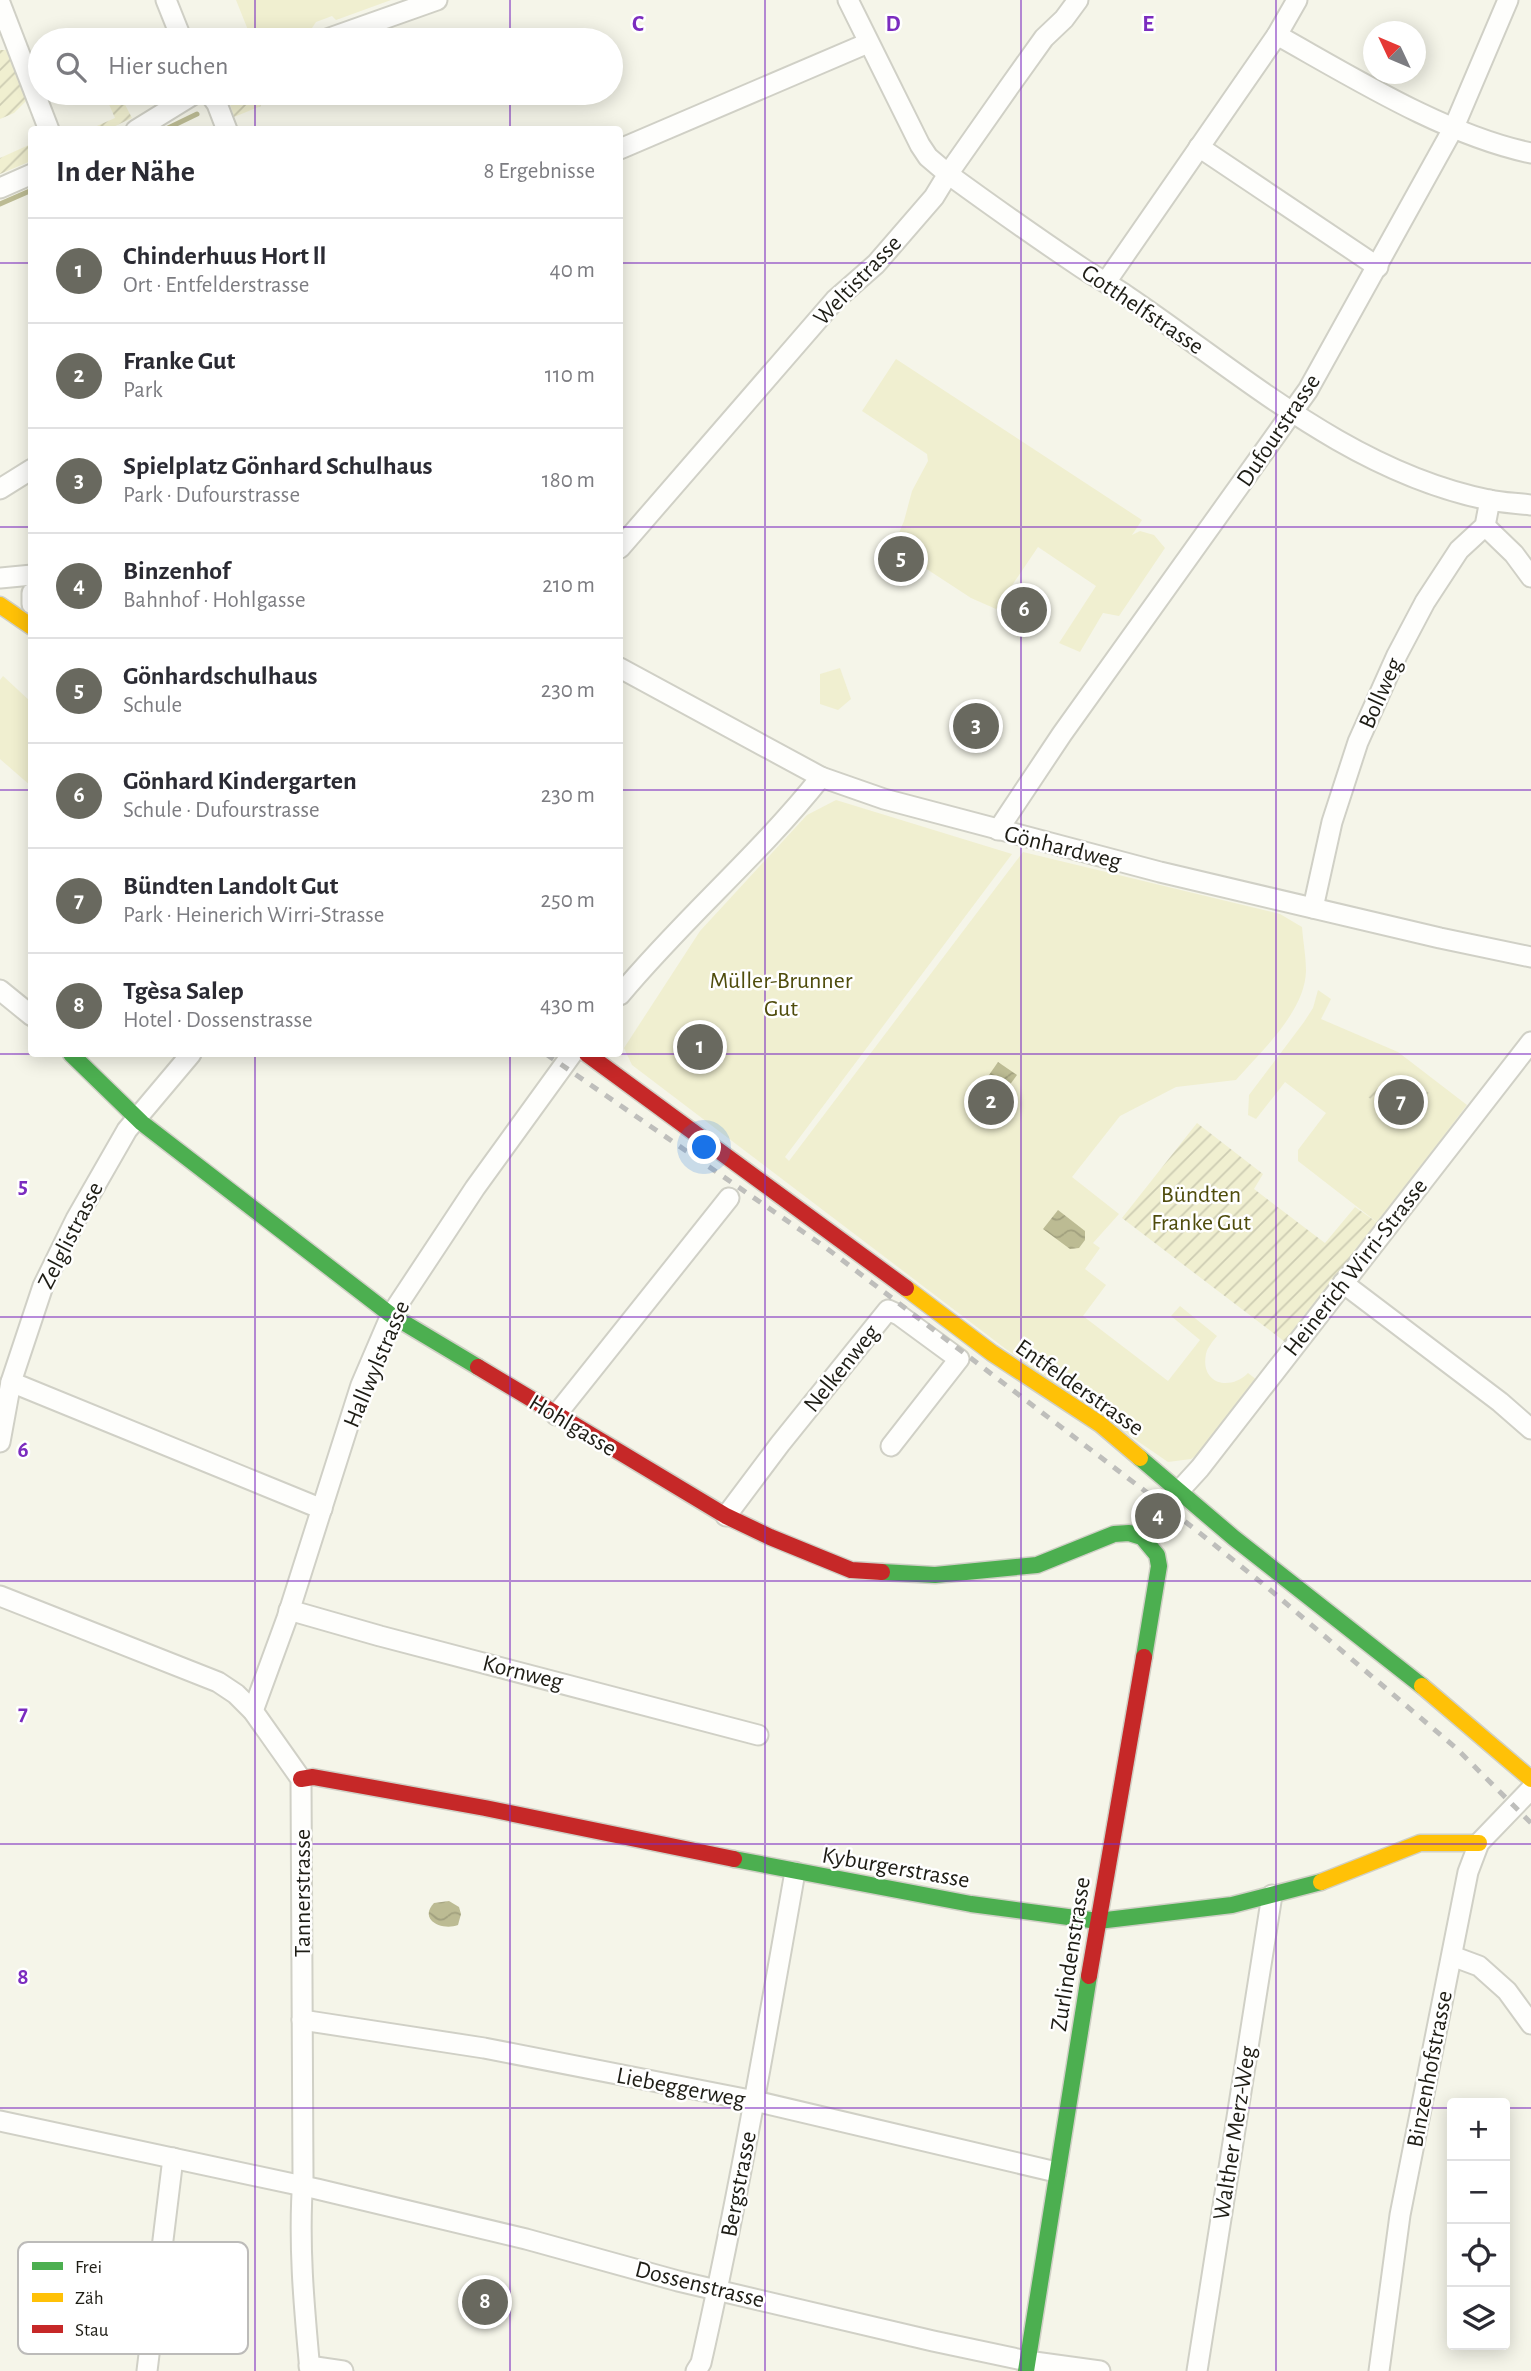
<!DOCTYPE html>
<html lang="de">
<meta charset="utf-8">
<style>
body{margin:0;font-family:"Alegreya Sans",sans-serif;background:#f2f2f3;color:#2b2b33}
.controls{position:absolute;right:21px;bottom:21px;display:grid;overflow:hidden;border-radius:7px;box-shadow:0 4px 18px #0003}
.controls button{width:63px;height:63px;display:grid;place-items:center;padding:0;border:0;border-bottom:2px solid #e1e1e2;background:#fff;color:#2b2b33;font:35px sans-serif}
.compass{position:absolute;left:1363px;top:21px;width:63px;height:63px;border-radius:50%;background:#fff;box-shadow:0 4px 18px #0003;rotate:314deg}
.you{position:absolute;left:705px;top:1148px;width:24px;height:24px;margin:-18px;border:5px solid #fff;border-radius:50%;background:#1a73e8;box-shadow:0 0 0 10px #1a73e833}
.badge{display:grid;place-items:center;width:46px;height:46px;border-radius:50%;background:#69695f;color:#fff;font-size:23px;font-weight:700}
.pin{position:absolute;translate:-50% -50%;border:4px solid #fff;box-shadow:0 2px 7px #0006}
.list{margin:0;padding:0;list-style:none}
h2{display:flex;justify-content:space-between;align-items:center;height:91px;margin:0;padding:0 28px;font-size:30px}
h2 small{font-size:23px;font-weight:400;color:#7c7c81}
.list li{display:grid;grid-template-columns:46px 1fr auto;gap:21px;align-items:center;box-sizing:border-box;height:105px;padding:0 28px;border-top:2px solid #e1e1e2}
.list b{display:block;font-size:26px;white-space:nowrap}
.list p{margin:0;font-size:23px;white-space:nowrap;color:#7c7c81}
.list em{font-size:23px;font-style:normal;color:#7c7c81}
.icon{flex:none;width:38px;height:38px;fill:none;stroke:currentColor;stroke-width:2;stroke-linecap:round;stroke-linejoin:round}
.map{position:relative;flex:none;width:1531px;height:2371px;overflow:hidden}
.search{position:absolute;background:#fff;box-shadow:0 4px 18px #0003;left:28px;top:28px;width:595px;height:77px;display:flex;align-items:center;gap:18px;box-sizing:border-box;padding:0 24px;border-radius:38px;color:#7c7c81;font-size:26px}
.panel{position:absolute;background:#fff;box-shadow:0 4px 18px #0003;left:28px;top:126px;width:595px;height:931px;border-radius:7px}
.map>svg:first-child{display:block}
.green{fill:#f0efd0}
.garden{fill:url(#garden-furrows)}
.water{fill:url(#water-waves)}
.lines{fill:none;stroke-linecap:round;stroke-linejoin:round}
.stream{stroke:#bcbb93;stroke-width:5}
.street-casing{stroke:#d0d0c6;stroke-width:23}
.fast-casing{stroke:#d0d0c6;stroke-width:19}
.slow-casing{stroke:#d0d0c6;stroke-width:19}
.jam-casing{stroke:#d0d0c6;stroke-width:19}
.street{stroke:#fefefc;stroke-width:19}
.fast{stroke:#4caf50;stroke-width:16}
.slow{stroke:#ffc107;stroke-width:16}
.jam{stroke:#c62828;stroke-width:16}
.rail{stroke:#bebebb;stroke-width:5;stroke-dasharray:9 9;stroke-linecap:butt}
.grid{fill:none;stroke:#7b2cbf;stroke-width:2;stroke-opacity:0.55}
.labels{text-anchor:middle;stroke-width:5;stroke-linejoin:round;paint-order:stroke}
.street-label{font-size:24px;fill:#1e1d15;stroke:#fff}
.park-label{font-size:24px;fill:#4f4c0c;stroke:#fff}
.key{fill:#fff;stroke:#bcbbb9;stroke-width:2}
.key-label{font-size:19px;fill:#1e1d15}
.grid-label{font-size:23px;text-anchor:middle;font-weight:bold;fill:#7b2cbf;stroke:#fff;stroke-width:5;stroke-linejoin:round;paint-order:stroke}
</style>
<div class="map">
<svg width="1531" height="2371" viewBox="0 0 1531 2371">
<defs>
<pattern id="garden-furrows" width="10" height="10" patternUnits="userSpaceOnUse" patternTransform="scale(1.75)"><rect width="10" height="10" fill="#f0efd0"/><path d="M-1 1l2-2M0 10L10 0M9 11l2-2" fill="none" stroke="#cdccb2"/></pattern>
<pattern id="water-waves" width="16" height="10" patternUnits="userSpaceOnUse" patternTransform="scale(1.75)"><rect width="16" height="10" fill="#bcbb93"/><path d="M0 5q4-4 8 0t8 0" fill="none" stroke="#a1a07e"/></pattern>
</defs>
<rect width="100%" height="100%" fill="#f5f5e9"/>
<g class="green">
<polygon points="236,0 391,0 336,20 332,16 316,22 312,28 279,40 221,40 248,30"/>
<polygon points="896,359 1142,520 1132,535 1140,531 1154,535 1165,548 1119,616 1103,613 1080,652 1059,643 1096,586 1038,547 996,609 971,598 893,547 904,521 912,491 928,461 927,454 862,411"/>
<polygon points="840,668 851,699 838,710 820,704 820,674"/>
<polygon points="3,676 31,702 31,786 0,759 0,680"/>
<path d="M981 708C991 708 997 709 1002 718 989 770 906 733 981 708Z"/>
<path d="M836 800 1012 854 785 1157 789 1161 1023 852 1280 914 1302 927C1303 941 1306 956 1306 971 1305 1012 1261 1051 1236 1080L1176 1087 1120 1116 1072 1177 1119 1214 1093 1243 1100 1248 1085 1269 1106 1285 1083 1316 1168 1381 1200 1340 1171 1316 1180 1306 1217 1336C1213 1341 1207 1348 1206 1354 1200 1383 1229 1392 1248 1373L1257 1380 1200 1453 1191 1459 1168 1462 1027 1365 632 1065 624 1048 700 931 807 815Z"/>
<polygon points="1318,990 1331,999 1321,1019 1398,1052 1467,1105 1378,1223 1298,1161 1298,1150 1326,1113 1285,1082 1256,1119 1248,1115 1249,1095 1304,1022 1313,1008"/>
</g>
<g class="garden">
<polygon points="0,50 7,50 26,101 14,113 0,119"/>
<polygon points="111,93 119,93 132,118 109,129 90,129 115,118 108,102 114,99"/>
<polygon points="235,93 273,93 258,99 261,106 234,117 230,104"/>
<polygon points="31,144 31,161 0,174 0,158"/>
<polygon points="1403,1074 1433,1096 1421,1113 1413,1108 1402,1123 1368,1097 1380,1080 1392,1088"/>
<polygon points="1197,1123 1263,1174 1254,1189 1325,1243 1355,1207 1378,1223 1285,1342 1122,1218"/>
</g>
<g class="water">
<polygon points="998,1062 1017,1075 998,1101 980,1088"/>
<polygon points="1058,1210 1085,1231 1085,1240 1079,1248 1070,1249 1043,1229"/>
<path d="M449 1901 459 1907 461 1914 458 1925C442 1931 418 1920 434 1903Z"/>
</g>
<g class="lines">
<g class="stream">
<polyline points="164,130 197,114"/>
<polyline points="0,204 32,190"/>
</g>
<defs>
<g id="street">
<polyline points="166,0 182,40"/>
<path d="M848 0 920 145 928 157 948 174C992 206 1037 238 1082 268 1097 278 1113 286 1127 296 1241 373 1350 472 1489 500 1503 503 1517 503 1531 505"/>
<polyline points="0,3 49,130"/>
<path d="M1277 35C1354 78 1445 135 1531 153"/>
<polyline points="324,40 437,0"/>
<polyline points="209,93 217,104 227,130"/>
<polyline points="136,130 196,93"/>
<polyline points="1199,147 1378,267"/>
<polyline points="620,149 868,43"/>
<polyline points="0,188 32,174"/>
<polyline points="1106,282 1277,35 1297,0"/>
<polyline points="0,489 32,469"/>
<polyline points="1485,526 1514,554 1531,577"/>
<polyline points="620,548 835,300 876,264 934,197 948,174 1009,87 1044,38 1064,19 1078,0"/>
<polyline points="0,578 32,575"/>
<polyline points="32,593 32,604"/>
<polyline points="620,668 821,777 884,799 1160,872 1440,938 1531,957"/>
<polyline points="998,830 1062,734 1308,390 1454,127 1508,0"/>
<polyline points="1313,908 1332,822 1358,742 1397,655 1425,602 1459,550 1485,526 1490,500"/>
<polyline points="0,990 32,1016"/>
<path d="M620 995C683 919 760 854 821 777"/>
<polyline points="1343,1283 1500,1402 1531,1429"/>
<polyline points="11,1382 322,1509"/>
<polyline points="556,1415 729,1198"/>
<polyline points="0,1442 11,1382 43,1286 76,1219 127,1130 191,1054"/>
<polyline points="1179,1491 1200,1468 1531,1042"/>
<polyline points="726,1516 780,1444 888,1310 899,1315 959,1359 891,1446"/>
<path d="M0 1596 218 1682 236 1694 253 1711 301 1779 303 2177C298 2242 304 2306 310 2371"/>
<polyline points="289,1610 380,1636 758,1735"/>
<polyline points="253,1711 287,1618 361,1385 391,1315 475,1188 572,1054"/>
<polyline points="1452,1956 1479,1966 1507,1991 1531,2024"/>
<polyline points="302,2020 484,2048 755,2101 1056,2172"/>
<polyline points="0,2121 317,2189 526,2239 678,2281 933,2341 1027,2361 1100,2371"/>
<polyline points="309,2366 343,2371"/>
<polyline points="147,2371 173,2158"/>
<path d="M696 2371 701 2363C738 2200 766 2036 795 1872"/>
<polyline points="1197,2371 1272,1895"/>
<polyline points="1379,2371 1400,2215 1468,1872 1479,1843 1531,1789"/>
</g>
<g id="fast">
<polyline points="71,1054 142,1123 391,1315 478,1367"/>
<polyline points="1140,1458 1234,1538 1422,1686"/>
<polyline points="882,1572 935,1575 1037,1565 1114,1534 1129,1533 1142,1537 1157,1555 1159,1566 1144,1657"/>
<polyline points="734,1859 971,1904 1098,1921 1232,1905 1321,1882"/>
<polyline points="1026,2371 1089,1976"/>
</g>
<g id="slow">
<polyline points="0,605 32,627"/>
<polyline points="906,1288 992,1353 1100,1424 1140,1458"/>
<polyline points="1422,1686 1531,1779"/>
<polyline points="1321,1882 1420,1843 1479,1843"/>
</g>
<g id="jam">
<polyline points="587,1054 906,1288"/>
<polyline points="478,1367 726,1516 770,1537 851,1570 882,1572"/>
<polyline points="301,1779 313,1777 485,1808 734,1859"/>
<polyline points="1089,1976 1144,1657"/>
</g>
</defs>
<use href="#street" class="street-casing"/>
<use href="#fast" class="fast-casing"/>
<use href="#slow" class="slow-casing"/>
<use href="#jam" class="jam-casing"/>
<use href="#street" class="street"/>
<use href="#fast" class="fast"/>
<use href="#slow" class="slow"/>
<use href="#jam" class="jam"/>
<polyline class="rail" points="546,1054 825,1247 1196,1530 1268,1588 1456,1748 1531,1823"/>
</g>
<path class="grid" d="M255 0V40M510 0V40M765 0V2371M1021 0V2371M1276 0V2371M255 93V130M510 93V130M0 263H32M620 263H1531M0 527H32M620 527H1531M0 790H32M620 790H1531M0 1054H1531M255 1054V2371M510 1054V2371M0 1317H1531M0 1581H1531M0 1844H1531M0 2108H1452M1505 2108H1531"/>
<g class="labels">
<g class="street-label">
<text transform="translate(857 280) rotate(-46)" y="8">Weltistrasse</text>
<text transform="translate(1143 309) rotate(34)" y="8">Gotthelfstrasse</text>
<text transform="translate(1278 430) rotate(-56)" y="8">Dufourstrasse</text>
<text transform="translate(1380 693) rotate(-66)" y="8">Bollweg</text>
<text transform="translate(1063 847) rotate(14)" y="8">Gönhardweg</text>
<text transform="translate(70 1235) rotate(-63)" y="8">Zelglistrasse</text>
<text transform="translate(1355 1267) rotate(-52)" y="8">Heinerich Wirri-Strasse</text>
<text transform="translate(376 1364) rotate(-67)" y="8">Hallwylstrasse</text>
<text transform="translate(841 1368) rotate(-51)" y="8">Nelkenweg</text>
<text transform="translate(1080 1387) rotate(35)" y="8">Entfelderstrasse</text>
<text transform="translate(573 1425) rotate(31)" y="8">Hohlgasse</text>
<text transform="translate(523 1672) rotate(14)" y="8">Kornweg</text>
<text transform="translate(896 1867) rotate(10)" y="8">Kyburgerstrasse</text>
<text transform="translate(302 1893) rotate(-90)" y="8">Tannerstrasse</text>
<text transform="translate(1070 1954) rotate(-81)" y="8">Zurlindenstrasse</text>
<text transform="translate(1429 2069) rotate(-79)" y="8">Binzenhofstrasse</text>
<text transform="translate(681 2087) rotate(11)" y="8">Liebeggerweg</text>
<text transform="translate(1234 2133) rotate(-81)" y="8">Walther Merz-Weg</text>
<text transform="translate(738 2184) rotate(-79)" y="8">Bergstrasse</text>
<text transform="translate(700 2284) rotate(14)" y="8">Dossenstrasse</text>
</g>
<g class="park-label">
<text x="781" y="988">Müller-Brunner<tspan x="781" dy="28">Gut</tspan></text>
<text x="1201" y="1202">Bündten<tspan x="1201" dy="28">Franke Gut</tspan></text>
</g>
</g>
<rect x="18" y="2242" width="230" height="112" rx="10" class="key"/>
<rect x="32" y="2262" width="31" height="8" fill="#4caf50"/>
<rect x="32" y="2293" width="31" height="9" fill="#ffc107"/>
<rect x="32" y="2325" width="31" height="8" fill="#c62828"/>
<g class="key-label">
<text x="75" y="2273">Frei</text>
<text x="75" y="2304">Zäh</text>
<text x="75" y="2336">Stau</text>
</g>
<g class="grid-label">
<text x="638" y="31">C</text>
<text x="893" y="31">D</text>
<text x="1148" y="31">E</text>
<text x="23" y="1193">5</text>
<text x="23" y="1457">6</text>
<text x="23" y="1720">7</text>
<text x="23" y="1984">8</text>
</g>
</svg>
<div class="controls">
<button>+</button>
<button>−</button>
<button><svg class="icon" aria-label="locate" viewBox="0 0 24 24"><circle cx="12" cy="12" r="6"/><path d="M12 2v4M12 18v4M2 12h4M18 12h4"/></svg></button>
<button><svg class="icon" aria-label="layers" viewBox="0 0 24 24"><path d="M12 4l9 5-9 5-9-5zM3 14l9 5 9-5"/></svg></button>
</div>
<svg class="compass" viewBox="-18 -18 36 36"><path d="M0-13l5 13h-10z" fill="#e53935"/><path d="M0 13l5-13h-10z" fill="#7c7c81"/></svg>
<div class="you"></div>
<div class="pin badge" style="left:700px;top:1047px">1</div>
<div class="pin badge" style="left:991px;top:1102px">2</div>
<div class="pin badge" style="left:976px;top:726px">3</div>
<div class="pin badge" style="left:1158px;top:1516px">4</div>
<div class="pin badge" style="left:901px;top:559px">5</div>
<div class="pin badge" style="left:1024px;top:610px">6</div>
<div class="pin badge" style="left:1401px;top:1102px">7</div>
<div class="pin badge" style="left:485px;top:2302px">8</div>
<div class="search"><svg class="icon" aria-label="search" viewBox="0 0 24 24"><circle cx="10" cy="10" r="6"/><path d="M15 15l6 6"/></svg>Hier suchen</div>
<section class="panel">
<h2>In der Nähe<small>8 Ergebnisse</small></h2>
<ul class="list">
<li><span class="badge">1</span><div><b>Chinderhuus Hort ll</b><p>Ort · Entfelderstrasse</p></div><em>40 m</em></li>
<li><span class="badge">2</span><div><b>Franke Gut</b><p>Park</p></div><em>110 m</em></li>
<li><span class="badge">3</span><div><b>Spielplatz Gönhard Schulhaus</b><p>Park · Dufourstrasse</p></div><em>180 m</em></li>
<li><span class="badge">4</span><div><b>Binzenhof</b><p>Bahnhof · Hohlgasse</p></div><em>210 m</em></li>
<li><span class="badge">5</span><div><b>Gönhardschulhaus</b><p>Schule</p></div><em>230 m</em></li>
<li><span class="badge">6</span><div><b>Gönhard Kindergarten</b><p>Schule · Dufourstrasse</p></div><em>230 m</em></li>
<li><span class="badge">7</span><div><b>Bündten Landolt Gut</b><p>Park · Heinerich Wirri-Strasse</p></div><em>250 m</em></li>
<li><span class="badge">8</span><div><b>Tgèsa Salep</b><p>Hotel · Dossenstrasse</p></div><em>430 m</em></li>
</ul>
</section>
</div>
